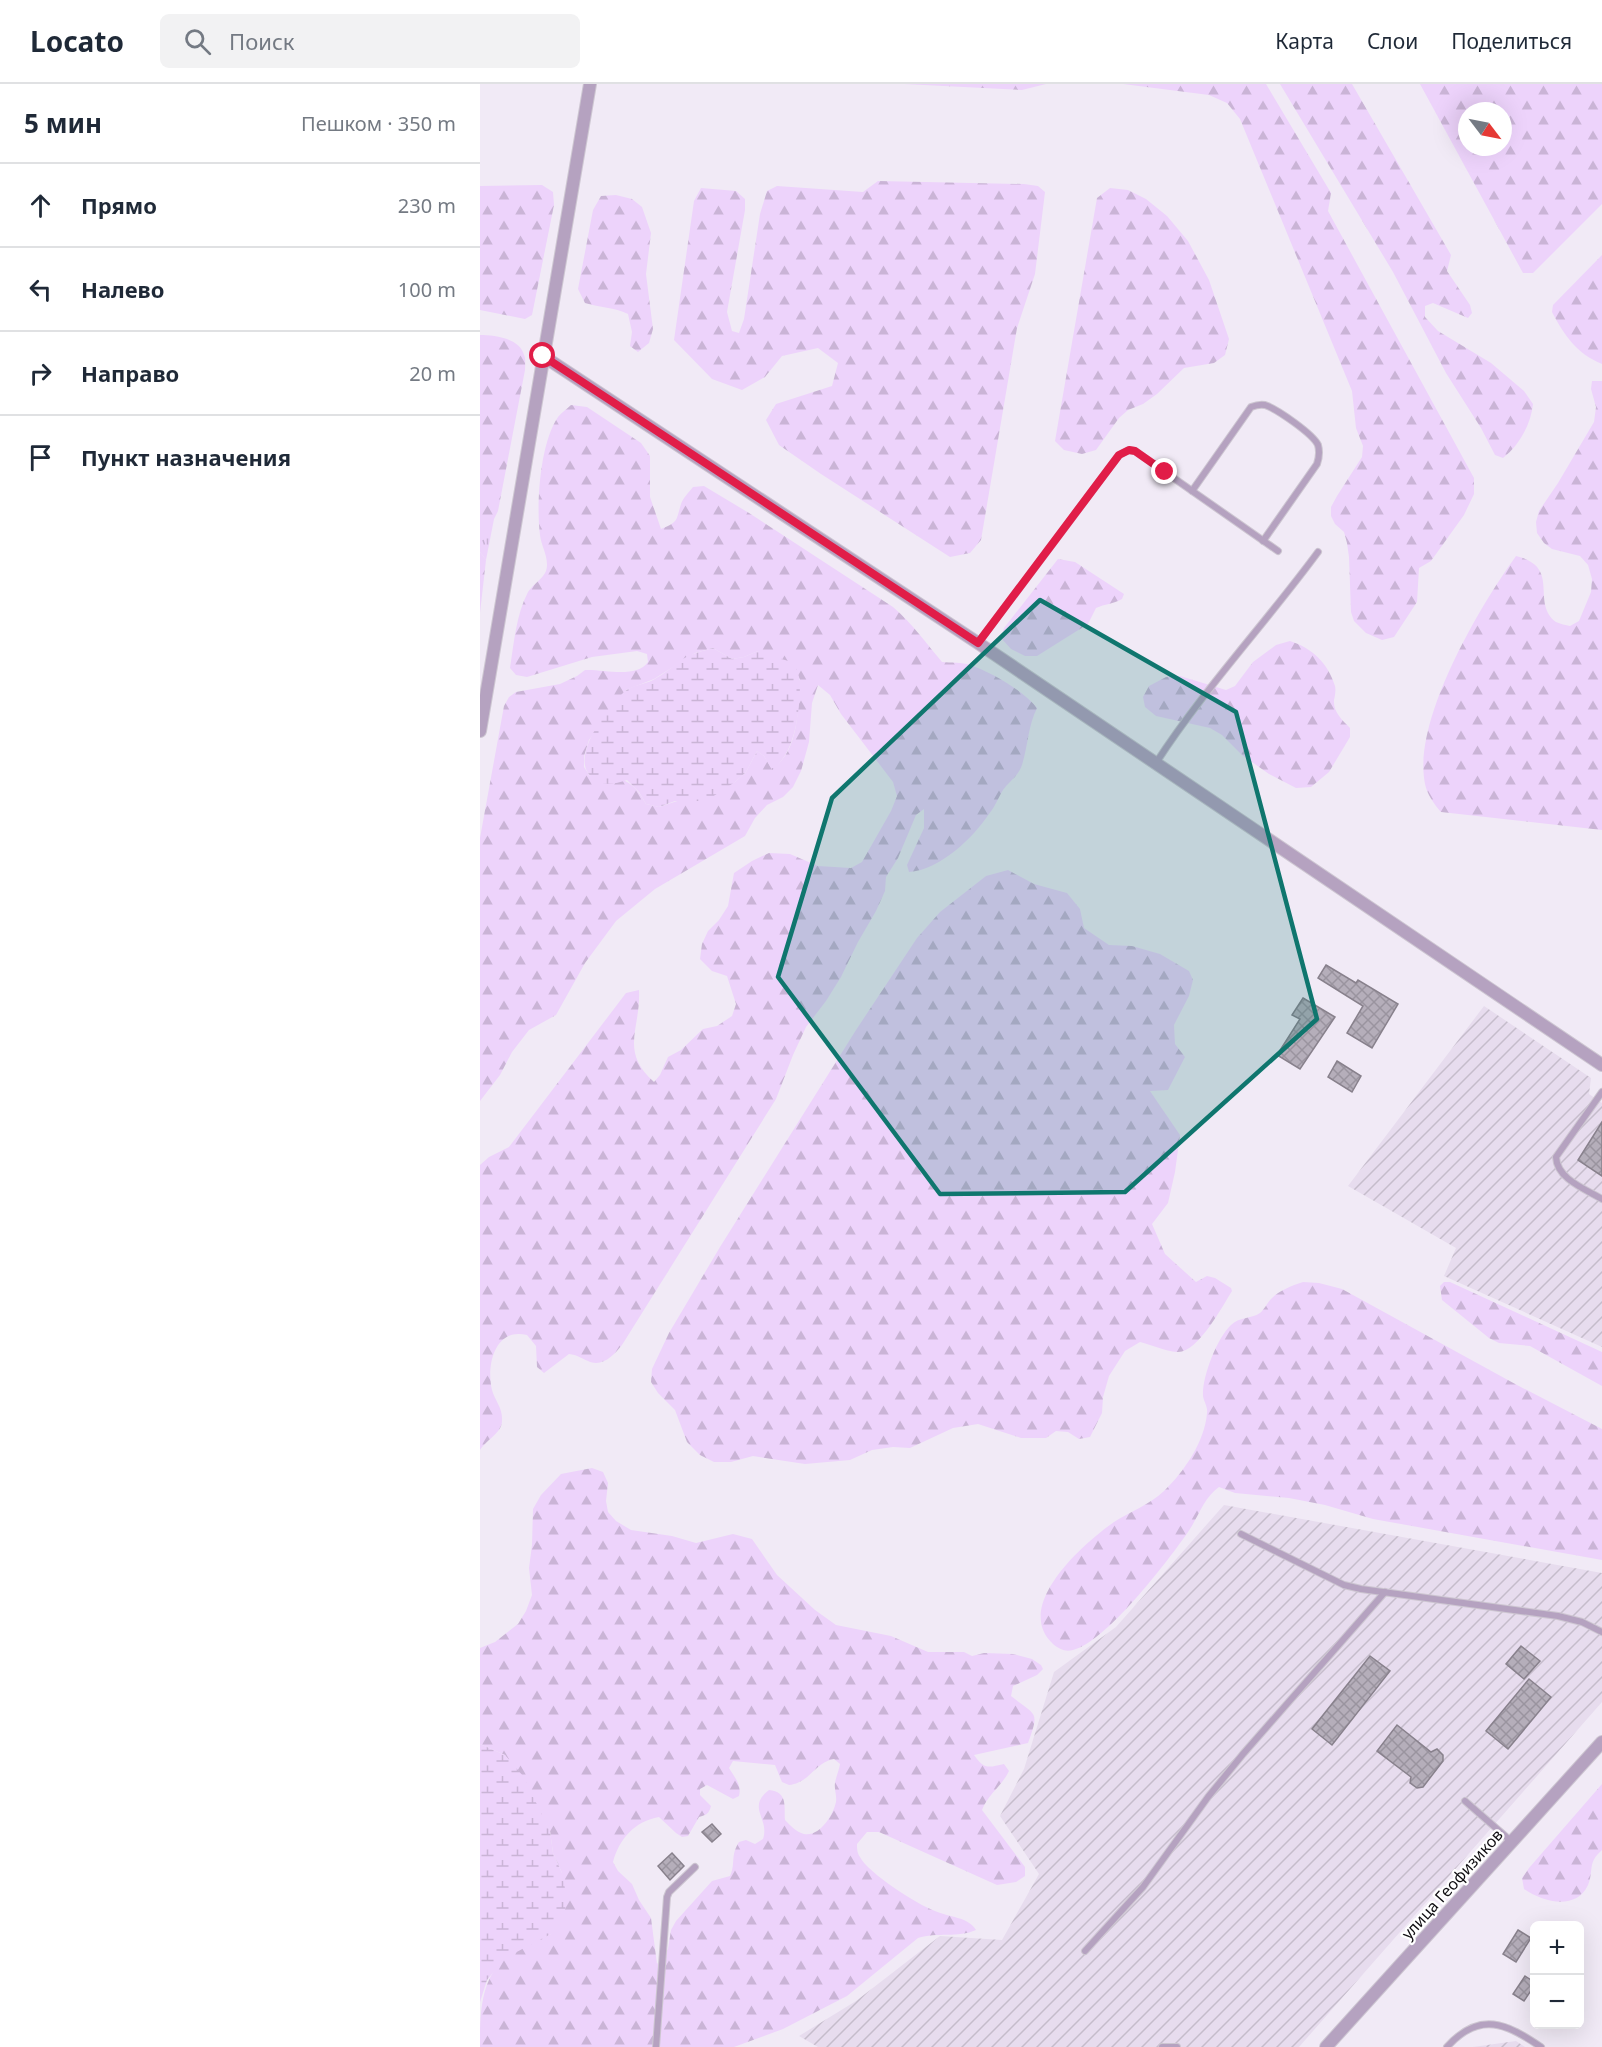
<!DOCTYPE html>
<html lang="ru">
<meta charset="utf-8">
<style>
body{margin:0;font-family:"Noto Sans",sans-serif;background:#f2f2f3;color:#1f2937}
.controls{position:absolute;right:18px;bottom:18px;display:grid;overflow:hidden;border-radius:9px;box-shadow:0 6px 24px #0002}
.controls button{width:54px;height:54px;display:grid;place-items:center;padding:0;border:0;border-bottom:2px solid #e0e1e3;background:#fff;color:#1f2937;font:30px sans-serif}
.compass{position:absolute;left:978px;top:18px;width:54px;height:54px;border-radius:50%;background:#fff;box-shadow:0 6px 24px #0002;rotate:122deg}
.stop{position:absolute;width:18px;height:18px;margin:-14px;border:4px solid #e11d48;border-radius:50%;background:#fff}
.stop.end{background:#e11d48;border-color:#fff;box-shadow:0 2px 6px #0008}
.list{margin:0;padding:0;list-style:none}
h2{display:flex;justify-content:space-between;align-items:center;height:78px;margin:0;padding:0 24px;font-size:26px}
h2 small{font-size:20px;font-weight:400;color:#747a83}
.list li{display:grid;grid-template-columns:39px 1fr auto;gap:18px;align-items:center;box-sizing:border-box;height:84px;padding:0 24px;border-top:2px solid #e0e1e3}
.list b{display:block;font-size:22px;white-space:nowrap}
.list em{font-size:20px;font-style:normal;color:#747a83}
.icon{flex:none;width:33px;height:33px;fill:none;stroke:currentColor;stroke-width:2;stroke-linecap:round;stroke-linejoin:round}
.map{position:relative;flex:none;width:1122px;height:1963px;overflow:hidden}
header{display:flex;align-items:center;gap:36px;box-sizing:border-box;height:84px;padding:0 30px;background:#fff;border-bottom:2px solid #e0e1e3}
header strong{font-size:28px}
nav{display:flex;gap:33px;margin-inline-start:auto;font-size:21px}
.search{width:420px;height:54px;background:#f2f2f3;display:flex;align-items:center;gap:15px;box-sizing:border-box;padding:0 21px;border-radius:9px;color:#747a83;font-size:22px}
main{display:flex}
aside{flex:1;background:#fff}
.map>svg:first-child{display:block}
.industrial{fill:url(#industrial-furrows)}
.grass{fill:url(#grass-tufts)}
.forest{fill:url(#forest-firs);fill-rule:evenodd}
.wetland{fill:url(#wetland-marsh)}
.building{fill:url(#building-cross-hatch);stroke:#88818c;stroke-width:1.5}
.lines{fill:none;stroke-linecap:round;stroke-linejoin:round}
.service-casing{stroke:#cdc6d1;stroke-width:8}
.minor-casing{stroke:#cdc6d1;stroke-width:14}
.service{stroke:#b5a2c0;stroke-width:6}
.minor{stroke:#b5a2c0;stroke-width:12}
.route{stroke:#e11d48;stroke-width:8}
.marked{fill:#0f766e;fill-opacity:0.2;stroke:#0f766e;stroke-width:4.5;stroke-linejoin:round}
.labels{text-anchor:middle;stroke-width:4.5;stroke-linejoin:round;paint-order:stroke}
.street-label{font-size:16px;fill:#0e0c10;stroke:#fff}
</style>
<header>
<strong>Locato</strong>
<div class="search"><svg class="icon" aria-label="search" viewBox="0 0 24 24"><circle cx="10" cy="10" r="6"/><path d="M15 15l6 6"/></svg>Поиск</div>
<nav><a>Карта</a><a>Слои</a><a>Поделиться</a></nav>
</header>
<main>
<aside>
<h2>5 мин<small>Пешком · 350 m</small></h2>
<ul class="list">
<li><svg class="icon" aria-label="ahead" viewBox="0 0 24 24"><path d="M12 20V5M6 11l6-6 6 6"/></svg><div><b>Прямо</b></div><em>230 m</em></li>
<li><svg class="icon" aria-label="left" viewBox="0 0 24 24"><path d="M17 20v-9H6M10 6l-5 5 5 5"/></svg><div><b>Налево</b></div><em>100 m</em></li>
<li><svg class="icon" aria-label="right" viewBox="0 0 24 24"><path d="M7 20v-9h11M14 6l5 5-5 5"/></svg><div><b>Направо</b></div><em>20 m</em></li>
<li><svg class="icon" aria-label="arrive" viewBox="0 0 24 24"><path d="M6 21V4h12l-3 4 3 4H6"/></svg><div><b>Пункт назначения</b></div></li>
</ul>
</aside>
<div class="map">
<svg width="1122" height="1963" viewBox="0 0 1122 1963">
<defs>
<pattern id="industrial-furrows" width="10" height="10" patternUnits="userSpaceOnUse" patternTransform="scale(1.5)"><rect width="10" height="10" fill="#e7dcee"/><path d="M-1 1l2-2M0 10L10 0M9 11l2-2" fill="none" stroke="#c5bccb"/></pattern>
<pattern id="grass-tufts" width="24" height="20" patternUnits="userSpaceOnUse" patternTransform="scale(1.5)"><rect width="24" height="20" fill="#edd3fb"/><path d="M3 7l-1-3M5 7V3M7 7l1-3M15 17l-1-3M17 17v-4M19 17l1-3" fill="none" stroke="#cab4d6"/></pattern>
<pattern id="forest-firs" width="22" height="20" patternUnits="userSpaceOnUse" patternTransform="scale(1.5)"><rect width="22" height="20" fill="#edd3fb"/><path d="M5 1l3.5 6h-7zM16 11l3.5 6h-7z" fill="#cab4d6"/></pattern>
<pattern id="wetland-marsh" width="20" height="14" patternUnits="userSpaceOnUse" patternTransform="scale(1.5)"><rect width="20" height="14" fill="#edd3fb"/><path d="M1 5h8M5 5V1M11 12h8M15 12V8" fill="none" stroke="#cab4d6"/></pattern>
<pattern id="building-cross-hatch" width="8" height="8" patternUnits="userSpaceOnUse" patternTransform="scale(1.5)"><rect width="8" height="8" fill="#b5aeba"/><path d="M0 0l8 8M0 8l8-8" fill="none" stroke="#9a949f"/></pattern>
</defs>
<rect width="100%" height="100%" fill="#f1eaf6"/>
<g class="industrial">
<polygon points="1004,922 1111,994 1109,1010 1122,1019 1122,1263 964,1192 976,1164 868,1102"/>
<polygon points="744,1421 1122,1489 1122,1618 819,1963 338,1963 319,1952 376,1917 460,1852 522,1856 559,1790 520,1732 544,1685 574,1588 636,1543"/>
<polygon points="1036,1957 1045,1963 993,1963"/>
</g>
<polygon class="grass" points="0,435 14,435 6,476 0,468"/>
<g class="forest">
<polygon points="424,0 566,0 542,6"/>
<polygon points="643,0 786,0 851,109 848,127 994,394 994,410 984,431 951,477 939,484 937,518 914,553 902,556 886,549 874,537 871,528 869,473 867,459 864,448 855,440 851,432 851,423 857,412 882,373 883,362 876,344 872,307 760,35 747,19 729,11"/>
<path d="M800 0H872L971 171 967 187 990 221 992 229 988 234 953 219 945 222V233L958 247 1011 279 1044 307 1053 320C1051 340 1039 362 1023 374L1015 371 1001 344 966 289 913 188Z"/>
<path d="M940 0H1122V120L1053 189H1043ZM987 27H1023V63H987Z"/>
<polygon points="398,97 544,100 558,102 565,108 555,190 537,244 501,456 490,469 470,473 341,390 299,361 286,336 296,320 352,302 358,279 338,264 302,272 285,293 262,306 232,295 194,256 214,117 221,104 256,107 265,115 265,126 247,228 252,247 259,249 264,235 280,130 287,107 297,102 383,108"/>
<polygon points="62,101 73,108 74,121 52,231 45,235 0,226 0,102"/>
<polygon points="630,104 648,106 666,115 687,132 708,157 729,196 749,255 745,271 734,279 704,284 677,310 663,320 648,326 639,334 616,366 602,370 584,366 575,357 617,114"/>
<path d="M136 111 152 115 162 123 171 149 166 190 173 245 169 259 158 268 150 262 152 248 148 230C134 223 120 224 105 219L98 205 113 126 121 112Z"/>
<path d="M1122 171V280C1097 270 1084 251 1072 228L1073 221Z"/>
<path d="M0 251C14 251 40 254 44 271 46 275 45 281 45 286L18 427 14 435H0Z"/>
<path d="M1112 297H1122V746L961 728C954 720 947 710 945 700 932 636 1000 522 1036 472 1082 483 1050 518 1076 538 1080 540 1086 541 1090 542L1099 537 1111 508 1112 495 1108 481 1100 472 1072 465 1064 459 1057 449 1056 438 1059 427 1078 399 1114 338 1116 323 1111 305Z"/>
<path d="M91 321 107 323 161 359 170 372V413L181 445C199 438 196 436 201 420 203 414 209 408 213 403L224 402 269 429 413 523C432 539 446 559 462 578 471 579 482 578 490 581 511 588 544 607 557 624 548 642 548 662 542 681 538 693 529 697 523 706 518 714 515 723 509 730 493 754 460 786 429 788L427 781 444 744V725L436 731 418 774 406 793 405 807 396 827 378 858 361 893 346 917 326 943 313 971 296 1015 142 1261C134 1271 122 1284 108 1277 101 1274 97 1271 89 1270L64 1289 57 1283 56 1262 47 1251C15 1243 6 1281 12 1306 15 1317 23 1324 22 1337 22 1349 6 1356 0 1366V1081L9 1073 29 1063 146 909 159 906C161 945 139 967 174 998L180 991 188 973 201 966 223 945 237 942 252 932 256 920 247 892 232 887 220 875 222 860 228 847 239 836 248 822 254 789 272 777 289 769 310 770 338 782 371 784 382 778 411 727 417 712 413 698 361 630 350 611 338 601 332 619 329 658 321 687 313 703 303 713 287 721 275 734 265 752 175 805 136 837 105 879 76 931 49 946 32 968 20 991 0 1017V754L24 622 29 613 36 608 80 600 97 592 105 586C124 585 156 595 168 578L167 570 157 567 112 573 47 593 36 591 30 584C34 559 36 531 48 508 53 500 63 495 66 487 70 475 61 462 60 451 56 420 60 359 78 333 81 329 87 325 91 321ZM233 564 252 575 264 573 278 567 320 595C318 624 319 668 292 685L284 672 277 667 266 688 255 698 179 723 166 720C150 691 140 695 110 692L104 683V672L109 656 146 606 174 595 215 569Z"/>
<polygon points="0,468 6,476 0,529"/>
<path d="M578 475 595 478 644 510 642 515C633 520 625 520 616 524L608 540 557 572H545L531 565 521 554 524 544Z"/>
<path d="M810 557C832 564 848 579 855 602 856 606 855 612 854 616 853 628 862 636 870 644V653L849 688 831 703 816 704 789 690 762 671 742 651 730 644 676 632 665 623 663 613 669 602 686 593 700 592 746 606 755 602 773 578 796 561Z"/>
<path d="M528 786 554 800 587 809 600 825 604 844 629 861 652 862 680 870 709 887 713 896 709 912 694 941 695 960 705 973 688 1006 670 1007 700 1051 695 1088 688 1119 672 1140 685 1170 716 1198 727 1192 735 1194 751 1204 752 1207C742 1223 717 1270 697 1268 685 1267 672 1261 660 1258L645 1267 629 1292 623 1313 622 1329 610 1353 599 1355 588 1348 576 1347 566 1354H541L498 1340 473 1344 430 1364 413 1363 392 1366 370 1376 325 1380 273 1372 251 1378H234L220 1371 207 1358 195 1326 178 1309 171 1298 172 1285 189 1249 240 1163 376 946 437 854 460 828 506 792Z"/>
<path d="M823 1198 839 1199 862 1205 1037 1301 1122 1345V1476L893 1435 845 1421 809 1414 755 1409 739 1403C723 1414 718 1435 706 1451 686 1479 626 1558 593 1566 585 1568 579 1565 573 1560 532 1522 604 1459 634 1438 650 1428 670 1420 684 1407 704 1388 725 1357 727 1329 728 1323 724 1318 723 1312 722 1293 737 1254 751 1241 759 1233 771 1235 780 1229 784 1226 787 1219 791 1215 800 1206 811 1202 823 1198Z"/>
<polygon points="964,1198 970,1198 1122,1268 1122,1302 1050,1262 1019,1259 1009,1254 962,1216 960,1202"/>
<path d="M112 1384 123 1388 128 1399 126 1417 128 1428 136 1437 151 1446 192 1452 216 1459 253 1450 272 1455 297 1491 335 1526 356 1541 411 1552 448 1568H484L492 1572 504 1569 533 1570 552 1575 561 1581 563 1585 557 1591 533 1602 531 1612C556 1632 560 1626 548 1659L494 1671C504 1685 507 1684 524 1680L529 1687C522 1702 508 1710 502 1726L545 1783V1792L536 1798 517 1801 399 1748H387L377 1760C377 1764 377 1769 380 1773 388 1789 438 1821 455 1827 468 1833 489 1833 496 1846 478 1854 457 1848 438 1854L367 1912 303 1945 254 1963H0C0 1931 0 1898 24 1874 35 1865 57 1857 71 1850L82 1789 73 1769 70 1747 25 1671 0 1660V1564L15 1558 38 1540 46 1527 52 1511 49 1484 52 1461 53 1425 61 1411 81 1390ZM354 1675 360 1680C359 1686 356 1693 355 1699 354 1705 357 1712 356 1718 353 1731 340 1753 324 1750 316 1748 311 1742 305 1736 304 1722 308 1708 289 1706 266 1724 290 1734 283 1755L275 1760 266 1756 259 1758C250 1772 256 1779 250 1792L232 1797 196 1837 191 1846 188 1865 177 1880 171 1834 159 1816 152 1800 138 1787 133 1778C139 1755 155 1737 179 1733L196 1749 202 1753 208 1752 219 1733C226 1731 229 1730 231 1722L220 1711V1705L227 1701 253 1715 259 1712C262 1701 255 1694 249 1684L253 1677 295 1681 302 1698 309 1701C330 1699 335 1678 354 1675Z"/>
<path d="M1122 1700V1766C1107 1779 1114 1787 1108 1801 1096 1827 1063 1818 1044 1805L1042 1794 1049 1784Z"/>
</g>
<g class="wetland">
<path d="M233 564 252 575 264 573 278 567 314 579C316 585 319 591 320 597 320 625 316 669 292 686L284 672 277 667 266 688 255 698 226 717H195L179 723 166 720 159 708 147 696C134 700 125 703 113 694 87 675 128 624 144 608 150 602 165 600 173 596 184 590 193 582 203 575 212 569 223 567 233 564Z"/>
<polygon points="0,1660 25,1671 43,1692 70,1747 73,1769 82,1789 87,1815 83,1836 71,1850 25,1874 7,1896 0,1918"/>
</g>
<g class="building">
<polygon points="846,881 876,899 878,896 918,920 892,964 867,949 883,922 838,894"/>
<polygon points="823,914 855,933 820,985 797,971 820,935 812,931"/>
<polygon points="857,977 881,992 872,1008 848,993"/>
<polygon points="1122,1038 1122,1092 1098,1076"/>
<polygon points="1041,1562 1060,1577 1044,1595 1026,1580"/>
<polygon points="890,1572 910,1587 852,1661 832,1645"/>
<polygon points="1049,1595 1071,1613 1028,1665 1006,1647"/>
<polygon points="917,1641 951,1668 957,1665 963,1671 963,1677 943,1703 937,1704 930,1699 931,1693 897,1667"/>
<polygon points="232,1740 241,1750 232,1758 222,1748"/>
<polygon points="192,1769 204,1782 190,1796 178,1782"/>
<polygon points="1038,1846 1051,1854 1036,1878 1023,1870"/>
<polygon points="1045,1892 1054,1898 1054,1902 1044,1917 1033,1910"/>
</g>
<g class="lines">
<defs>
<g id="service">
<path d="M712 407 771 323C776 321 780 320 785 321 797 325 833 350 838 361 840 368 839 374 837 380L783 457"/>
<polyline points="498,559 639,371 649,366 655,367 798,467"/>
<path d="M676 679C724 605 785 540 838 468"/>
<path d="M1122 1008 1076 1073C1077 1095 1105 1105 1122 1115"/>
<polyline points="761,1450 864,1501 881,1505 1078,1532 1102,1538 1122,1548"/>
<polyline points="985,1717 1032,1758"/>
<polyline points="605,1867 663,1803 728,1713 763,1670 905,1508"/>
<polyline points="176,1963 187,1813 189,1808 215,1783"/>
<polyline points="682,1963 697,1963"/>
<path d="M967 1963C1000 1926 1027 1940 1061 1963"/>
</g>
<g id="minor">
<polyline points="63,272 498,559 1122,981"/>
<polyline points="0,647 110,0"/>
<polyline points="846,1963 1122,1658"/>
</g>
</defs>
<use href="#service" class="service-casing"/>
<use href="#minor" class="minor-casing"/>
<use href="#service" class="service"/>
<use href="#minor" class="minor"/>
</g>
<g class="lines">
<polyline class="route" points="63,272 498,559 639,371 649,366 655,367 685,388"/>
</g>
<path class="marked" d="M560 516 756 628 837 935 645 1108 460 1110 298 893 352 714Z"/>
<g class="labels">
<g class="street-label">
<text transform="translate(972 1800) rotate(-48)" y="6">улица Геофизиков</text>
</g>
</g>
</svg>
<div class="controls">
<button>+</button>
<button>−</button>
</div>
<svg class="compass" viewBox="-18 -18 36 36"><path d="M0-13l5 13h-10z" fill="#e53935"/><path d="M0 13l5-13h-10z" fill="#747a83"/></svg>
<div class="stop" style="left:63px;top:272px"></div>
<div class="stop end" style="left:685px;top:388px"></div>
</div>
</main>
